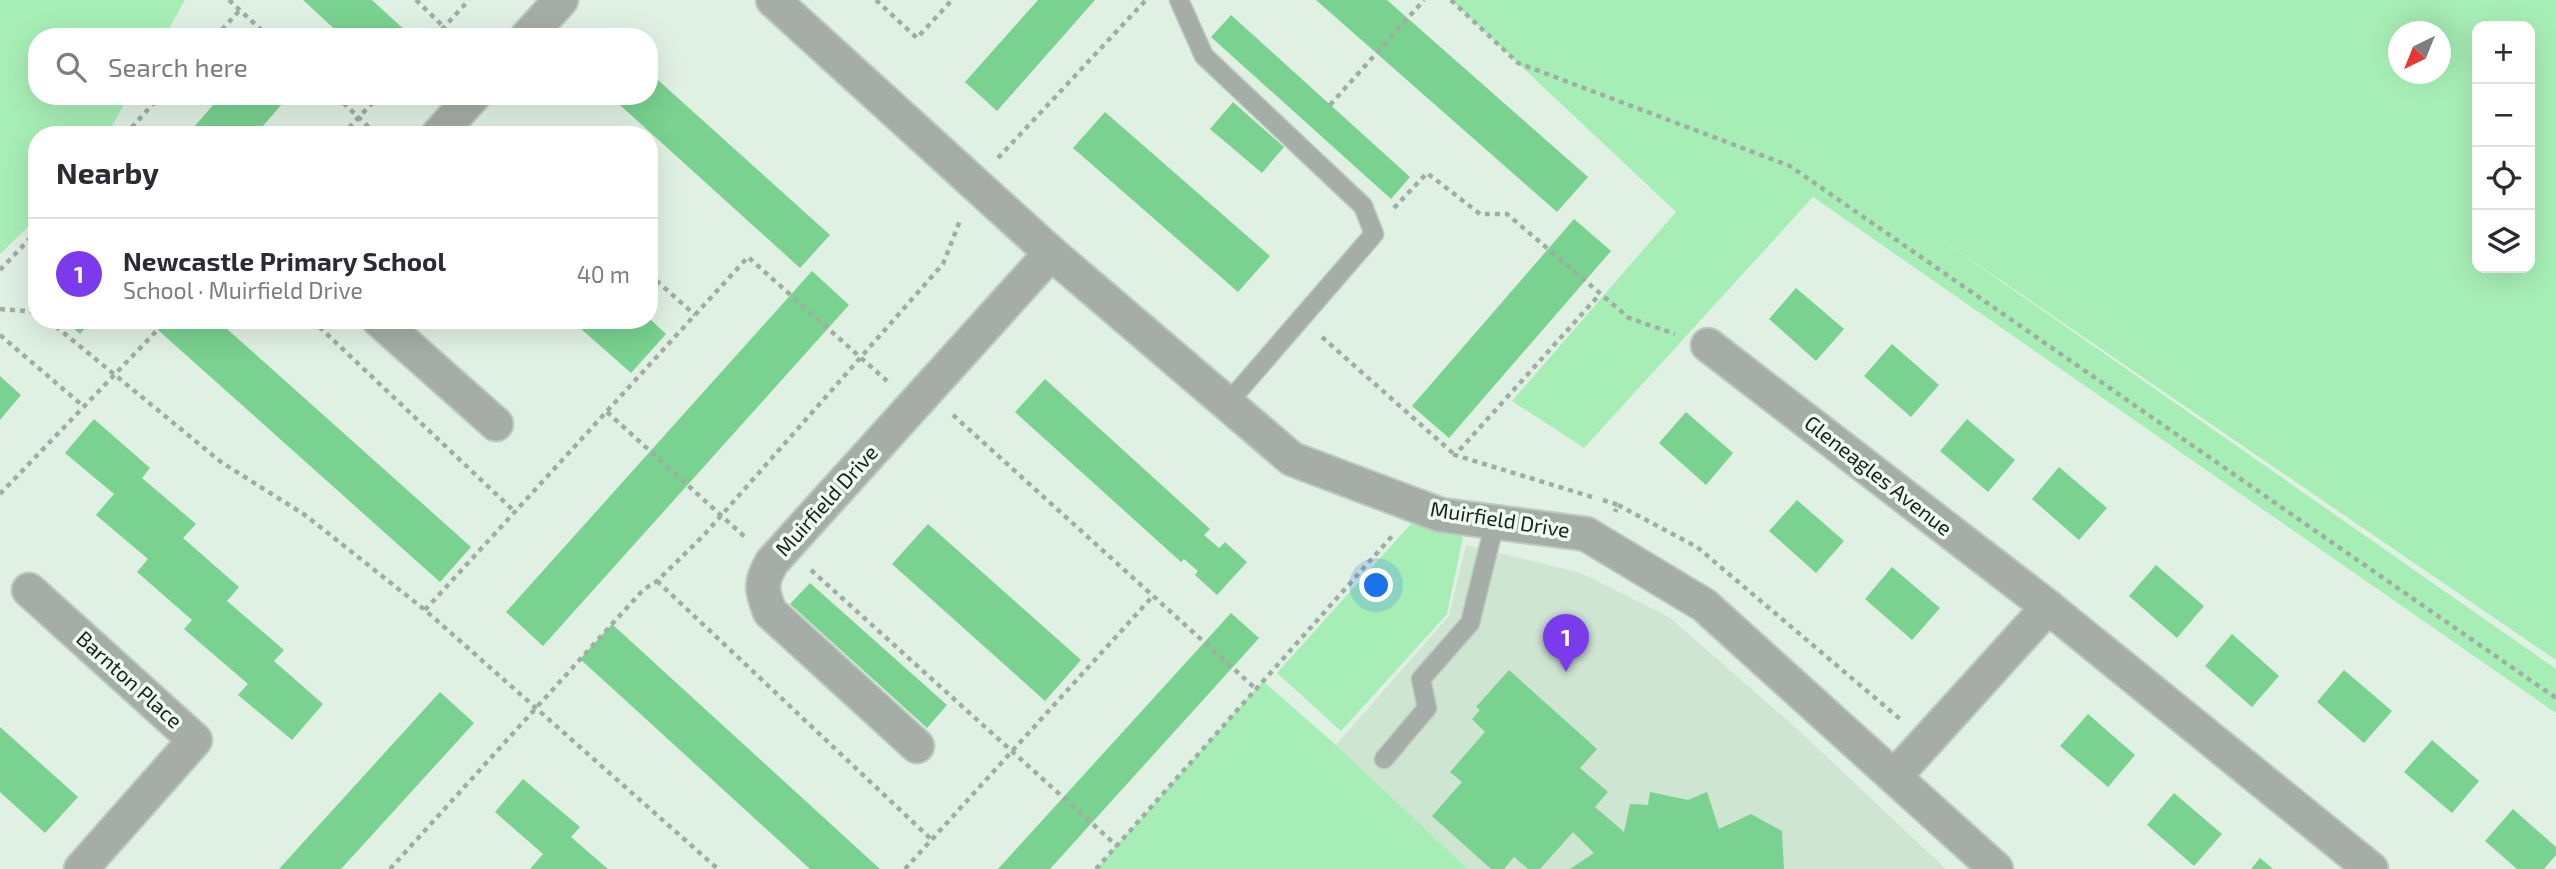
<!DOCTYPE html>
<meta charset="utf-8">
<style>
body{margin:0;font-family:"Exo 2",sans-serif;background:#f7f7f7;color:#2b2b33}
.controls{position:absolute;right:21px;top:21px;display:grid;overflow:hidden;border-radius:14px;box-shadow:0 7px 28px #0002}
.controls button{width:63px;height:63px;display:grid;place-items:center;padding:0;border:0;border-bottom:2px solid #e1e1e2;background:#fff;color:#2b2b33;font:35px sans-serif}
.compass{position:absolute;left:2388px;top:21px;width:63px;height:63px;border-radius:50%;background:#fff;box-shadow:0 7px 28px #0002;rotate:223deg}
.you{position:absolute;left:1377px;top:586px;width:24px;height:24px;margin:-18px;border:5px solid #fff;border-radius:50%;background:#1a73e8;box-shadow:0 0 0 10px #1a73e833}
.badge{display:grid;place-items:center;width:46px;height:46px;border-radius:50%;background:#7c3aed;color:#fff;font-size:23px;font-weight:700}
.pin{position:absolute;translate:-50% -58px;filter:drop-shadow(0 2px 4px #0008)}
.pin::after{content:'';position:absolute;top:37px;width:24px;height:21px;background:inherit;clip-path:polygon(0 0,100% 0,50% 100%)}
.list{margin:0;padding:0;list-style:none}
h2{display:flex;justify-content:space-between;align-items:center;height:91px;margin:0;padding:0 28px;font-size:30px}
h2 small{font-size:23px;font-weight:400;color:#7c7c81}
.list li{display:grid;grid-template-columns:46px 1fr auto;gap:21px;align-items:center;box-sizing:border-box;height:112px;padding:0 28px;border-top:2px solid #e1e1e2}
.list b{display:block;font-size:26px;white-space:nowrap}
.list p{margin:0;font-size:23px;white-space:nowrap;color:#7c7c81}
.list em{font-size:23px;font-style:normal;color:#7c7c81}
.icon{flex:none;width:38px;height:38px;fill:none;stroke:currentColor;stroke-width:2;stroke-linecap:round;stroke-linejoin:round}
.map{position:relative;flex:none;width:2556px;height:869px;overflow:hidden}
.search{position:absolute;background:#fff;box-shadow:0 7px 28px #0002;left:28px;top:28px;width:630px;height:77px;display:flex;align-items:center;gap:18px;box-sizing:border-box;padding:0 24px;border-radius:28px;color:#7c7c81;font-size:26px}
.panel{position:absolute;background:#fff;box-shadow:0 7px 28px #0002;left:28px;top:126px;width:630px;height:203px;border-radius:28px}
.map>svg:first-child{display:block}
.built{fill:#cee5d2}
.green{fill:#a7eeb6;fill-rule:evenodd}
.building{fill:#79d28f}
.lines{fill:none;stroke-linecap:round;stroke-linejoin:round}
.lane-casing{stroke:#bccbbf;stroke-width:21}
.street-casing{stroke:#bccbbf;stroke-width:37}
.path{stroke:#a0ada2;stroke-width:4.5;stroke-dasharray:5 5;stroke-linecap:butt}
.lane{stroke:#a6ada7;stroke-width:18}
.street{stroke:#a6ada7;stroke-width:33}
.labels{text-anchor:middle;stroke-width:7;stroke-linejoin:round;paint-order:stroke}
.street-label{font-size:21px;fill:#1a201b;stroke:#edfef0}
</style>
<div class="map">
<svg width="2556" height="869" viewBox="0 0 2556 869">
<rect width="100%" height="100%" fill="#e0f1e3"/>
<polygon class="built" points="1466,545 1581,573 1669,617 1796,728 1946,869 1468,869 1336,745 1449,616"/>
<g class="green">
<polygon points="0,0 185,0 164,37 37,37 37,96 129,96 107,135 37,135 37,218 0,254"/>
<path d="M1451 0H2556V660L1936 236 2556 669V713L1813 197 1584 448 1512 401 1676 212ZM2530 26V268H2477V26ZM2398 32H2440V74H2398Z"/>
<polygon points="1417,517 1454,525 1463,537 1447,614 1341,731 1277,673"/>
<polygon points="1263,681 1336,745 1468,869 1096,869"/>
</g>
<g class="building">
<polygon points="303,0 372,0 408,33 404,37 343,37"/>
<polygon points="1038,0 1095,0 997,111 965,82"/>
<polygon points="1316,0 1387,0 1588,177 1557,212"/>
<polygon points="1231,15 1410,177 1391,199 1211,37"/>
<polygon points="649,72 830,235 800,268 610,96 649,96"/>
<polygon points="221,96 289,96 255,135 187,135"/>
<polygon points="1233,102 1284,147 1262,173 1210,129"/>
<polygon points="1105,112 1270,256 1238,292 1073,148"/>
<polygon points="1574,219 1611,251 1449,438 1412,406"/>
<polygon points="812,271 849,305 543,646 506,612"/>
<polygon points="1796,288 1844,329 1816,361 1769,319"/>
<polygon points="64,320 92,320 80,334"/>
<polygon points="167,320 217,320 471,547 440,582 158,330"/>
<polygon points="571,320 651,320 666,334 631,373"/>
<polygon points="1892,344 1939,385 1911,417 1864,376"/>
<polygon points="0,376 21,395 0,420"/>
<polygon points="1045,379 1210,529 1204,535 1219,548 1225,542 1247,562 1217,595 1195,575 1198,571 1184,559 1181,562 1015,412"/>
<polygon points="1686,412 1733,453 1706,485 1659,443"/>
<polygon points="94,419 150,468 142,478 196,524 183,538 239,587 227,601 284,650 274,661 323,704 292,740 238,695 248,684 184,629 192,620 137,572 148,559 96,515 114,494 65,453"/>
<polygon points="1967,419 2015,460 1988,492 1940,451"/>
<polygon points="2059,467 2107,508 2079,540 2032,499"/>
<polygon points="1797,500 1844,541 1816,573 1769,531"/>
<polygon points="928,524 1081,660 1045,701 892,564"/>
<polygon points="2156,565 2204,606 2177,638 2129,596"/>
<polygon points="1892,567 1940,608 1912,640 1865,599"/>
<polygon points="810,583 947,705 927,728 790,604"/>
<polygon points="1231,613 1259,638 1232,668 1050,869 998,869"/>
<polygon points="612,624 880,869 810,869 647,720 580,659"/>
<polygon points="2232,634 2279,676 2252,707 2205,666"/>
<polygon points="1509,670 1597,749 1580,768 1608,792 1595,807 1624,832 1630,804 1648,805 1650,792 1688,800 1707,792 1719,829 1751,814 1782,831 1784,869 1570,869 1594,853 1573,832 1540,869 1528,869 1514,857 1504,869 1491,869 1432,816 1462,782 1450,772 1485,732 1472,719 1480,710 1476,707"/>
<polygon points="2344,670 2392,711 2364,743 2317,702"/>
<polygon points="440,692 474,723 341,869 279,869"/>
<polygon points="2088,714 2135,755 2108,787 2060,746"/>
<polygon points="0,727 78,797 45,833 0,792"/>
<polygon points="2432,740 2479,781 2452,813 2404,772"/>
<polygon points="523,779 580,827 571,837 608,869 530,869 543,854 495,812"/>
<polygon points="2174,793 2222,834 2194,866 2147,825"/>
<polygon points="2513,809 2556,847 2556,855 2544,869 2517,869 2485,841"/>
<polygon points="2260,858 2273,869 2251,869"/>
</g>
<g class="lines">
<defs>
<g id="lane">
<polyline points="1179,0 1204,56 1363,206 1374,234 1227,404"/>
<polyline points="1384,759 1427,708 1421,679 1470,623 1495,522"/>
</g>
<g id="street">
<polyline points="773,0 1051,253 1292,459 1441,515 1586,534 1704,605 1996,869"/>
<polyline points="527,37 561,0"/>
<polyline points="438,135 473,96"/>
<polyline points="379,320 496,424"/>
<polyline points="1708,345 2048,607 2371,869"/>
<polyline points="29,590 195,740 81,869"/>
<path d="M917 746 770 612C761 589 760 583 772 562L1051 253"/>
<polyline points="1895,776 2048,607"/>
</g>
</defs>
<use href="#lane" class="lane-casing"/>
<use href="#street" class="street-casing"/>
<g class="path">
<polyline points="229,0 269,37"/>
<polyline points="416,0 444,27"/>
<polyline points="876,0 917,38 952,0"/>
<polyline points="1451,0 1518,63 1790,166 2556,698"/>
<polyline points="215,37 240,10"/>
<polyline points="435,37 469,0"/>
<polyline points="336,96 377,135"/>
<polyline points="1330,105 1424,0"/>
<polyline points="125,135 160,96"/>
<polyline points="342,135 379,96"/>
<polyline points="998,158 1146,0"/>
<polyline points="1394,208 1427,173 1480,214 1507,214 1629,318 1675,334"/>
<polyline points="0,270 37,231"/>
<polyline points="649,274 695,315"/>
<polyline points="0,309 37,312"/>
<polyline points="48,320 221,462 305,515 425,610 718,869"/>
<polyline points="312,320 515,512"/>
<polyline points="0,335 83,406"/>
<polyline points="1322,337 1455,455"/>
<polyline points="607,412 746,538"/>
<polyline points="953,415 1256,689"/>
<polyline points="0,494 167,320"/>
<polyline points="1592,497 1455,455 1600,294"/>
<polyline points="1603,500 1618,505 1615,512"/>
<polyline points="1618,505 1697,547 1900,719"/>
<polyline points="811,570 1117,846"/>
<polyline points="657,581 932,840"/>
<polyline points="425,610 748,257 887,381"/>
<polyline points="390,869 643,590 657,581 704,535 943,264 961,218"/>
<polyline points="905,869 1153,596"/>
<polyline points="1096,869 1393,535"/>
</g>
<use href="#lane" class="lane"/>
<use href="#street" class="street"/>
</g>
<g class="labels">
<g class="street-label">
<text transform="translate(1878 476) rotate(38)" y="7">Gleneagles Avenue</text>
<text transform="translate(827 501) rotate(-48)" y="7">Muirfield Drive</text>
<text transform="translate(1500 520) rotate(9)" y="7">Muirfield Drive</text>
<text transform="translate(129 680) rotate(42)" y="7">Barnton Place</text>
</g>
</g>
</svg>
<div class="controls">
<button>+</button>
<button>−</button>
<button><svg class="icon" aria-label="locate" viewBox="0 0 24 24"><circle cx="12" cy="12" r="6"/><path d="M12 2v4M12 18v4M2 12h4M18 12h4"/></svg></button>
<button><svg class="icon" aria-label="layers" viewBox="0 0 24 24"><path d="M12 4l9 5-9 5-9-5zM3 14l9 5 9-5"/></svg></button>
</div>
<svg class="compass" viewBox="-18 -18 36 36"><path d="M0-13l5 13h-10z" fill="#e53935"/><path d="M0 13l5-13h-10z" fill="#7c7c81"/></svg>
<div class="you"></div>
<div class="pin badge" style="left:1566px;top:672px">1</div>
<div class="search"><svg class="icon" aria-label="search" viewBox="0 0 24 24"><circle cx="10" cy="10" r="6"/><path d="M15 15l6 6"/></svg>Search here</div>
<section class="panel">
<h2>Nearby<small></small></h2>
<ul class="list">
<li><span class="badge">1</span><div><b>Newcastle Primary School</b><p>School · Muirfield Drive</p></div><em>40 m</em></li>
</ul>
</section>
</div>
